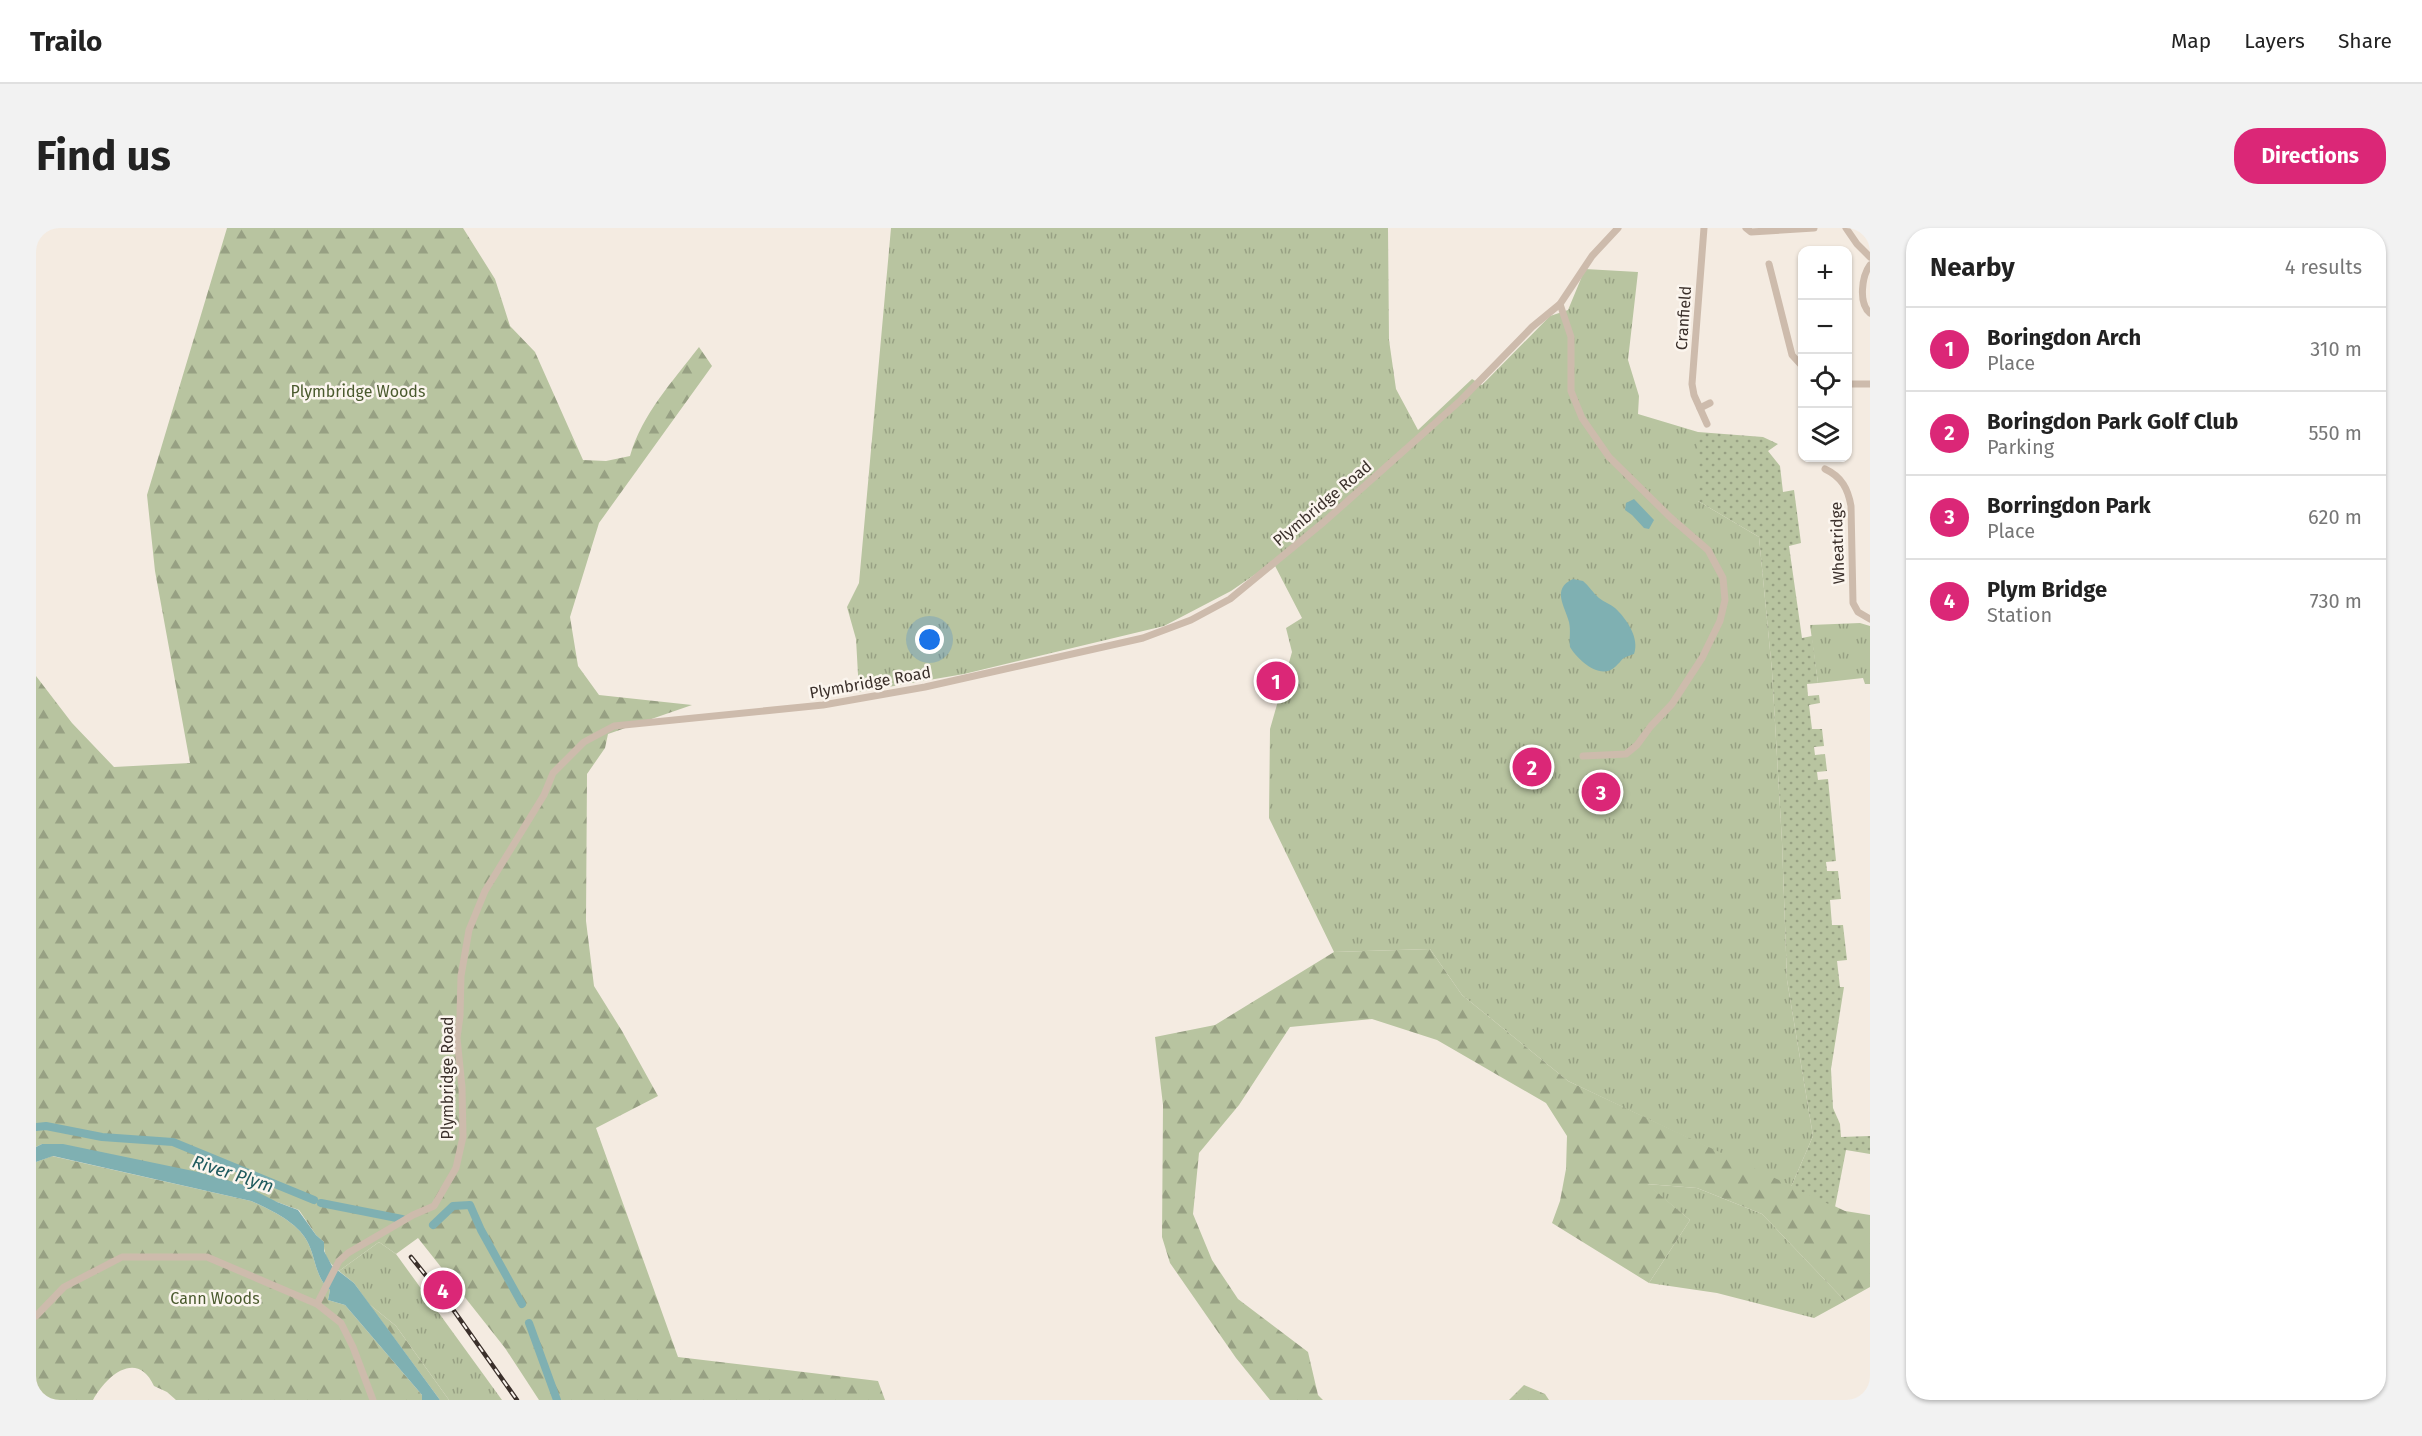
<!DOCTYPE html>
<meta charset="utf-8">
<style>
body{margin:0;font-family:"Fira Sans",sans-serif;background:#f2f2f2;color:#222}
.controls{position:absolute;right:18px;top:18px;display:grid;overflow:hidden;border-radius:12px;box-shadow:0 2px 4px #0004}
.controls button{width:54px;height:54px;display:grid;place-items:center;padding:0;border:0;border-bottom:2px solid #e0e0e0;background:#fff;color:#222;font:30px sans-serif}
.you{position:absolute;left:894px;top:412px;width:21px;height:21px;margin:-15px;border:4px solid #fff;border-radius:50%;background:#1a73e8;box-shadow:0 0 0 9px #1a73e833}
.badge{display:grid;place-items:center;width:39px;height:39px;border-radius:50%;background:#db2777;color:#fff;font-size:20px;font-weight:700}
.pin{position:absolute;translate:-50% -50%;border:3px solid #fff;box-shadow:0 2px 6px #0006}
.list{margin:0;padding:0;list-style:none}
h2{display:flex;justify-content:space-between;align-items:center;height:78px;margin:0;padding:0 24px;font-size:26px}
h2 small{font-size:20px;font-weight:400;color:#767676}
.list li{display:grid;grid-template-columns:39px 1fr auto;gap:18px;align-items:center;box-sizing:border-box;height:84px;padding:0 24px;border-top:2px solid #e0e0e0}
.list b{display:block;font-size:22px;white-space:nowrap}
.list p{margin:0;font-size:20px;white-space:nowrap;color:#767676}
.list em{font-size:20px;font-style:normal;color:#767676}
.icon{flex:none;width:33px;height:33px;fill:none;stroke:currentColor;stroke-width:2;stroke-linecap:round;stroke-linejoin:round}
.map{position:relative;flex:none;width:1834px;height:1172px;overflow:hidden;border-radius:24px}
header{display:flex;align-items:center;gap:36px;box-sizing:border-box;height:84px;padding:0 30px;background:#fff;border-bottom:2px solid #e0e0e0}
header strong{font-size:28px}
nav{display:flex;gap:33px;margin-inline-start:auto;font-size:21px}
.intro{display:flex;align-items:center;justify-content:space-between;box-sizing:border-box;height:144px;padding:0 36px}
h1{margin:0;font-size:42px}
.button{padding:15px 27px;border-radius:24px;background:#db2777;color:#fff;font-size:21px;font-weight:700}
main{display:flex;gap:36px;padding:0 36px}
aside{flex:1;background:#fff;border-radius:24px;box-shadow:0 2px 4px #0004}
.map>svg:first-child{display:block}
.grass{fill:url(#grass-tufts)}
.forest{fill:url(#forest-firs)}
.park{fill:url(#park-dots)}
.water{fill:#7fb0b2}
.lines{fill:none;stroke-linecap:round;stroke-linejoin:round}
.canal{stroke:#7fb0b2;stroke-width:8}
.street{stroke:#cdbbac;stroke-width:7}
.rail-casing{stroke:#3b302b;stroke-width:4.5}
.rail{stroke:#fbf5ee;stroke-width:2;stroke-dasharray:7;stroke-linecap:butt}
.labels{text-anchor:middle;stroke-width:5;stroke-linejoin:round;paint-order:stroke}
.street-label{font-size:16px;fill:#3b302b;stroke:#fbf5ee}
.park-label{font-size:16px;fill:#4a5a2e;stroke:#fbf5ee}
.water-label{font-size:18px;font-style:italic;fill:#1f5a5e;stroke:#fbf5ee}
</style>
<header>
<strong>Trailo</strong>
<nav><a>Map</a><a>Layers</a><a>Share</a></nav>
</header>
<div class="intro"><h1>Find us</h1><a class="button">Directions</a></div>
<main>
<div class="map">
<svg width="1834" height="1172" viewBox="0 0 1834 1172">
<defs>
<pattern id="grass-tufts" width="24" height="20" patternUnits="userSpaceOnUse" patternTransform="scale(1.5)"><rect width="24" height="20" fill="#b8c4a0"/><path d="M3 7l-1-3M5 7V3M7 7l1-3M15 17l-1-3M17 17v-4M19 17l1-3" fill="none" stroke="#97a083"/></pattern>
<pattern id="forest-firs" width="22" height="20" patternUnits="userSpaceOnUse" patternTransform="scale(1.5)"><rect width="22" height="20" fill="#b8c4a0"/><path d="M5 1l3.5 6h-7zM16 11l3.5 6h-7z" fill="#97a083"/></pattern>
<pattern id="park-dots" width="8" height="8" patternUnits="userSpaceOnUse" patternTransform="scale(1.5)"><rect width="8" height="8" fill="#b8c4a0"/><path d="M2 2h.1M6 6h.1" fill="none" stroke="#97a083" stroke-width="1.8" stroke-linecap="round"/></pattern>
</defs>
<rect width="100%" height="100%" fill="#f4ebe1"/>
<g class="grass">
<polygon points="855,0 1352,0 1353,112 1360,161 1382,202 1436,151 1446,157 1514,88 1532,82 1549,41 1602,44 1592,132 1603,168 1602,186 1662,204 1662,273 1723,309 1736,443 1746,614 1751,752 1777,908 1755,959 1532,853 1426,767 1394,721 1298,724 1233,590 1234,501 1256,424 1250,400 1266,390 1237,334 1195,363 1128,398 928,446 823,464 820,411 811,379 823,355"/>
<polygon points="1824,395 1834,398 1834,456 1829,456 1827,450 1782,455 1774,397"/>
<polygon points="1610,956 1661,960 1726,986 1809,1073 1778,1090 1681,1065 1613,1055 1654,992"/>
<polygon points="343,1014 360,1026 466,1172 413,1172 360,1098 333,1076 318,1055 303,1043"/>
</g>
<g class="forest">
<path d="M191 0H427L459 51 474 98 499 124 547 232 570 233 594 228C606 186 637 153 663 119L676 138 563 295 534 389 542 438 563 467 656 477 572 506 569 520 551 546 550 693 558 758 586 803 622 868 560 900 642 1129 842 1153 849 1172H503L469 1120 382 1010 360 1026 343 1014 303 1043C293 1036 287 1026 288 1014L280 1007 263 982 241 974 6 916 0 919V448L36 495 78 539 154 535 119 343 111 267Z"/>
<polygon points="1394,721 1426,767 1532,853 1809,983 1834,987 1834,1059 1809,1073 1726,986 1661,960 1611,956 1654,992 1613,1055 1516,995 1524,973 1530,941 1531,908 1510,875 1401,812 1336,791 1254,799 1203,877 1163,925 1157,986 1176,1032 1202,1071 1272,1124 1282,1167 1287,1172 1234,1172 1200,1130 1134,1035 1126,1009 1127,877 1119,809 1179,797 1298,724"/>
<path d="M16 928 215 973C233 981 261 994 271 1013 280 1029 279 1050 294 1062L292 1072 309 1077 386 1167V1172H140L131 1164 118 1158C101 1121 70 1148 57 1172H0V934Z"/>
<polygon points="333,1076 360,1098 413,1172 404,1172"/>
<polygon points="1488,1157 1509,1166 1513,1172 1473,1172"/>
</g>
<polygon class="park" points="1662,204 1727,209 1742,216 1732,223 1744,238 1747,264 1758,262 1765,315 1753,318 1766,410 1776,408 1782,455 1771,456 1772,468 1783,467 1784,475 1773,477 1776,501 1786,501 1788,518 1778,519 1779,527 1789,526 1791,543 1781,544 1782,552 1792,551 1800,633 1790,634 1791,643 1802,643 1805,671 1794,672 1796,697 1807,697 1811,732 1801,733 1804,759 1808,759 1795,841 1797,880 1804,896 1805,909 1834,908 1834,926 1810,922 1799,979 1755,959 1777,908 1751,752 1746,614 1736,443 1723,309 1662,273"/>
<g class="water">
<polygon points="1598,271 1618,292 1613,301 1608,300 1596,287 1589,282 1590,275"/>
<path d="M1537 351 1547 353C1553 358 1557 365 1563 370 1568 374 1574 376 1579 380 1590 390 1604 410 1598 426 1583 431 1589 430 1579 439 1564 453 1541 431 1534 419 1533 411 1535 403 1533 394 1529 378 1515 361 1537 351Z"/>
<path d="M6 916H27L162 944 208 957 241 974 262 982 280 1007 288 1014V1023L296 1038 318 1055 404 1172H386V1167L309 1077 292 1072 294 1062C279 1050 280 1029 271 1013 261 994 233 981 215 973L17 928 0 934V919Z"/>
</g>
<g class="lines">
<g class="canal">
<polyline points="0,899 10,898 66,909 137,914 278,972"/>
<polyline points="285,975 366,991"/>
<polyline points="397,997 417,978 434,977 445,1002 486,1076"/>
<polyline points="493,1095 521,1172"/>
</g>
<g class="street">
<polyline points="1668,0 1656,156 1658,167 1671,196"/>
<polyline points="1710,0 1715,4 1778,0"/>
<polyline points="1810,0 1821,16 1834,29"/>
<polyline points="1733,36 1756,127 1766,138"/>
<path d="M1834 37C1826 48 1822 75 1834 85"/>
<polyline points="1524,76 1535,109 1535,163 1546,190 1573,229 1635,290 1672,322 1687,350 1689,372 1684,393 1666,430 1636,476 1615,498 1601,517 1590,526 1547,528"/>
<polyline points="1812,156 1834,156"/>
<polyline points="1664,180 1674,175"/>
<path d="M1789 241C1806 249 1812 261 1815 278L1817 375 1822 384 1834 391"/>
<polyline points="281,1076 303,1033 312,1025 377,987 398,978 420,940 427,909 426,859 421,810 424,788 425,748 433,702 449,663 508,567 517,545 548,514 578,498 787,477 889,459 1107,410 1155,392 1194,371 1289,293 1425,172 1496,99 1524,76 1556,28 1582,0"/>
<polyline points="0,1088 28,1059 86,1029 171,1029 281,1076 305,1095 317,1119 337,1172"/>
</g>
<defs>
<polyline id="rail" points="375,1029 416,1080 481,1172"/>
</defs>
<use href="#rail" class="rail-casing"/>
<use href="#rail" class="rail"/>
</g>
<g class="labels">
<g class="street-label">
<text transform="translate(1647 90) rotate(-86)" y="6">Cranfield</text>
<text transform="translate(1286 275) rotate(-40)" y="6">Plymbridge Road</text>
<text transform="translate(1801 315) rotate(-92)" y="6">Wheatridge</text>
<text transform="translate(834 454) rotate(-10)" y="6">Plymbridge Road</text>
<text transform="translate(411 850) rotate(-90)" y="6">Plymbridge Road</text>
</g>
<g class="park-label">
<text x="322" y="169">Plymbridge Woods</text>
<text x="179" y="1076">Cann Woods</text>
</g>
<g class="water-label">
<text transform="translate(197 946) rotate(18)" y="6">River Plym</text>
</g>
</g>
</svg>
<div class="controls">
<button>+</button>
<button>−</button>
<button><svg class="icon" aria-label="locate" viewBox="0 0 24 24"><circle cx="12" cy="12" r="6"/><path d="M12 2v4M12 18v4M2 12h4M18 12h4"/></svg></button>
<button><svg class="icon" aria-label="layers" viewBox="0 0 24 24"><path d="M12 4l9 5-9 5-9-5zM3 14l9 5 9-5"/></svg></button>
</div>
<div class="you"></div>
<div class="pin badge" style="left:1240px;top:453px">1</div>
<div class="pin badge" style="left:1496px;top:539px">2</div>
<div class="pin badge" style="left:1565px;top:564px">3</div>
<div class="pin badge" style="left:407px;top:1062px">4</div>
</div>
<aside>
<h2>Nearby<small>4 results</small></h2>
<ul class="list">
<li><span class="badge">1</span><div><b>Boringdon Arch</b><p>Place</p></div><em>310 m</em></li>
<li><span class="badge">2</span><div><b>Boringdon Park Golf Club</b><p>Parking</p></div><em>550 m</em></li>
<li><span class="badge">3</span><div><b>Borringdon Park</b><p>Place</p></div><em>620 m</em></li>
<li><span class="badge">4</span><div><b>Plym Bridge</b><p>Station</p></div><em>730 m</em></li>
</ul>
</aside>
</main>
